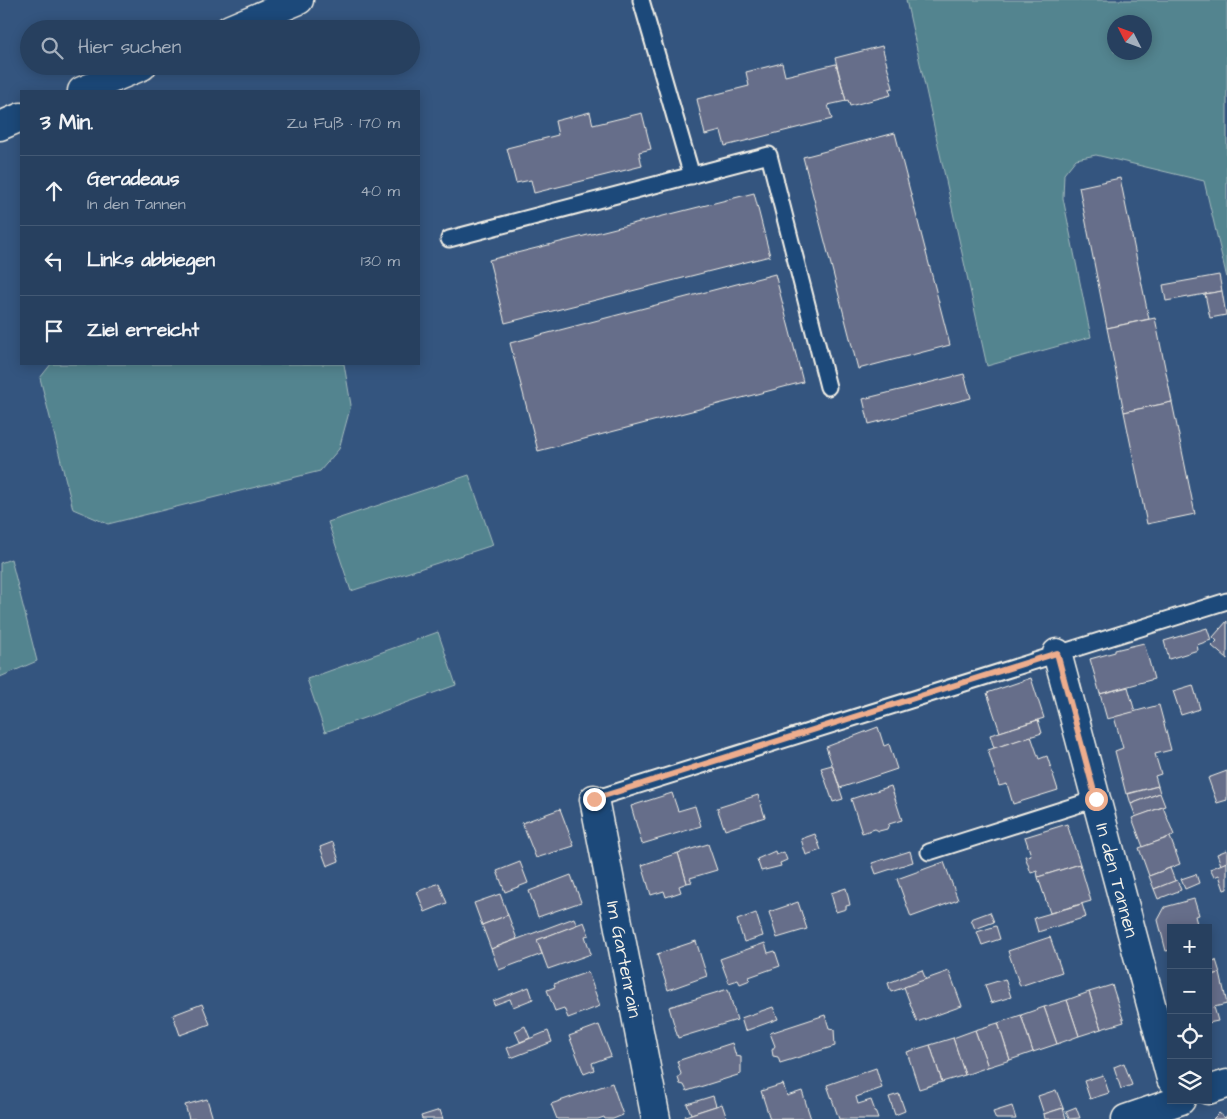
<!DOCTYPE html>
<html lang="de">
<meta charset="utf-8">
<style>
body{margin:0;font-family:"Architects Daughter",sans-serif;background:#2f4765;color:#f1f3f6}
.controls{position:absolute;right:15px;bottom:15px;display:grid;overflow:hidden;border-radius:0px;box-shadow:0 2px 12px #0003}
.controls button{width:45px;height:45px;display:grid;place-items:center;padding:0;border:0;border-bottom:1px solid #435974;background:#27405f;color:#f1f3f6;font:25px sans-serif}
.compass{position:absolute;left:1107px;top:15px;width:45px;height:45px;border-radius:50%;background:#27405f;box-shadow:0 2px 12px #0003;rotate:312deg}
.stop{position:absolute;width:15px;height:15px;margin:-11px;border:4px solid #eead8d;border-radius:50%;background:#fff}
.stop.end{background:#eead8d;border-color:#fff;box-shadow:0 1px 5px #0008}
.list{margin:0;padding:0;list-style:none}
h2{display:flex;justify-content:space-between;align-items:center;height:65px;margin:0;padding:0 20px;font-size:21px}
h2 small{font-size:16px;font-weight:400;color:#a4afbd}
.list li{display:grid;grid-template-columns:32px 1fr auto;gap:15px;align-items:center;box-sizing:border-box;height:70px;padding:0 20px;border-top:1px solid #435974}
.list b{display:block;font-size:19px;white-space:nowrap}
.list p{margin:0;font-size:16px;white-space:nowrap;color:#a4afbd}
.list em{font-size:16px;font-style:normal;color:#a4afbd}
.icon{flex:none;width:28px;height:28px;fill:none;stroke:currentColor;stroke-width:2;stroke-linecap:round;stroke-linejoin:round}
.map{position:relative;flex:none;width:1227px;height:1119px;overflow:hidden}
.search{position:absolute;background:#27405f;box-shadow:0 2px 12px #0003;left:20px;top:20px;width:400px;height:55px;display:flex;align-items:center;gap:12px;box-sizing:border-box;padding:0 18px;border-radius:28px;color:#a4afbd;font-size:19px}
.panel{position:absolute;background:#27405f;box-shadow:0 2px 12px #0003;left:20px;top:90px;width:400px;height:275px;border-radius:0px}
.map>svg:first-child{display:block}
.green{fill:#52848f;stroke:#a3babc;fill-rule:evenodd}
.building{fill:#666e8a;stroke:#f4f1e8}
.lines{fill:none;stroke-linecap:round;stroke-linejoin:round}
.lane-casing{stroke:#f4f1e8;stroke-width:19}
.street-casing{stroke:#f4f1e8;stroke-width:31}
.secondary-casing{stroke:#f4f1e8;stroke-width:31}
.lane{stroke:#1f4a7a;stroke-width:15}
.street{stroke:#1f4a7a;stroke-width:28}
.secondary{stroke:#1f4a7a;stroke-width:28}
.route{stroke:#eead8d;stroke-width:6}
.labels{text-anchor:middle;stroke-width:4.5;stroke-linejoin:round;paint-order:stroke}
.street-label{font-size:19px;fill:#f4f1e8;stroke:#1f4a7a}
</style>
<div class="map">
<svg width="1227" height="1119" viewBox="0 0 1227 1119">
<rect width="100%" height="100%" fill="#34557f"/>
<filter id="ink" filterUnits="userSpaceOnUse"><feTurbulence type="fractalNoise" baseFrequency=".02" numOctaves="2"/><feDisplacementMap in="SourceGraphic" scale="10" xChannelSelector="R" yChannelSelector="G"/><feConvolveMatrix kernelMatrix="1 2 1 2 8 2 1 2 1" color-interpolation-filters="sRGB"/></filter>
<g filter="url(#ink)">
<g class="green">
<path d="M906 0H1227V278L1204 181 1096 155 1076 159 1064 174 1063 198 1091 337 987 366ZM1144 22V52H1114V22Z"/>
<polygon points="51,364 344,364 351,405 339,449 320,471 108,524 73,509 40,378"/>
<polygon points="469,475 493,545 351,591 328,522"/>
<polygon points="11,559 37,661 0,677 0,563"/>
<polygon points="438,632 456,685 325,732 307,679"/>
</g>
<g class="building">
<polygon points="882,46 893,88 889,89 891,95 850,106 848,100 846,101 835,58"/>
<polygon points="782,63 785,76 836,64 846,101 828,105 832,119 725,146 721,131 705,135 697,99 749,86 746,72"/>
<polygon points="590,112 593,125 642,113 651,149 639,152 642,166 534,193 531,180 516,183 507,148 558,135 555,121"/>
<polygon points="895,133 950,345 858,369 803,157"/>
<polygon points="1120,178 1149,319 1107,328 1079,187"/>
<polygon points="754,193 770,256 505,323 489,260"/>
<polygon points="775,274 803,382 538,451 510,343"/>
<polygon points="1219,275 1222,291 1166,301 1163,285"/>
<polygon points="1222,291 1226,315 1210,318 1205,294"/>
<polygon points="1155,318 1172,402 1124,412 1107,328"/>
<polygon points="964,374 971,398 869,424 863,399"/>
<polygon points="1172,402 1195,514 1147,524 1124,412"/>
<polygon points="1227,621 1227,659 1212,646 1217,641 1213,637"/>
<polygon points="1207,628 1211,640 1197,645 1198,650 1169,659 1164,641"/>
<polygon points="1144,643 1154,679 1100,694 1090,659 1115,652 1115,650"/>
<polygon points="1031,678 1044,718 1000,732 987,693"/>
<polygon points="1193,685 1200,709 1181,715 1173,691"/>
<polygon points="1128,687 1135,712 1107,719 1100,694"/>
<polygon points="1159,705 1171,750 1155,754 1161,774 1155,776 1158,786 1126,794 1115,751 1123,748 1114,717"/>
<polygon points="1038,720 1042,733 994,748 990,735"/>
<polygon points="878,727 884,746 889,744 897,769 840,788 826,747"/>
<polygon points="1031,736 1039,759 1047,756 1058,790 1013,804 1007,784 999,786 988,750"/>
<polygon points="832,765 843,799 833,802 821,768"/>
<polygon points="1227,771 1227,800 1217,803 1208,778"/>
<polygon points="891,786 902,820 889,824 887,829 879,831 875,829 862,833 851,799"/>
<polygon points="1158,786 1160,793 1131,804 1128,794"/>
<polygon points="672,793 678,811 695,806 701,826 642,844 631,806"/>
<polygon points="1160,793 1165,806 1136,817 1131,804"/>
<polygon points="758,795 765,817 725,830 717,808"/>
<polygon points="1163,807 1174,835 1143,847 1132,818"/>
<polygon points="560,809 574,846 536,858 522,823"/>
<polygon points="1067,824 1080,864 1038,877 1037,871 1031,873 1025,856 1031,855 1025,837"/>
<polygon points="815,834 821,850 806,855 801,839"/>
<polygon points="1170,837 1180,864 1149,876 1139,848"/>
<polygon points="333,842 339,861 327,866 320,847"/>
<polygon points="708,844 717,870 690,878 692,882 687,883 678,853"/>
<polygon points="1227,850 1227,862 1221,865 1217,854"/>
<polygon points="775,851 776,855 784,852 787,860 780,863 781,866 761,871 757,859"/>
<polygon points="910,851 913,862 876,874 872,863"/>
<polygon points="678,853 687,883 679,886 681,892 666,897 664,891 651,895 642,865"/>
<polygon points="520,862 528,883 505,892 497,871"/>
<polygon points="944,862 958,900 911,917 897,879"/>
<polygon points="1227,862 1227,889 1224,890 1219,875 1214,877 1210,869"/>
<polygon points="1080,864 1091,901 1050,913 1038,877"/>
<polygon points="1170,868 1175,881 1154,889 1149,876"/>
<polygon points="1196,874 1199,883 1185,889 1181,879"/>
<polygon points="571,875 581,902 538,917 529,891"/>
<polygon points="1177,880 1181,890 1158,899 1154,889"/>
<polygon points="439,883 447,903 425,912 417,892"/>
<polygon points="846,888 850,905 846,906 846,909 836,912 831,893"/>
<polygon points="500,894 508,915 482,925 474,903"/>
<polygon points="1194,899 1199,915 1195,916 1198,928 1171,928 1171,950 1166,951 1158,920 1165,907"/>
<polygon points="798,902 807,929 777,938 769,912"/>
<polygon points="1082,904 1086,917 1038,932 1034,918"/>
<polygon points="990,912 994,922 975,929 971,919"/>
<polygon points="756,913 763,936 744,942 737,920"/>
<polygon points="508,915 517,939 491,949 482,925"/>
<polygon points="574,918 577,925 537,940 542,954 499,970 491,949"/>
<polygon points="584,922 589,935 585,936 591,954 548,969 537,940"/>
<polygon points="996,926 1000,939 982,945 977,932"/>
<polygon points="1050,937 1062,972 1020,986 1008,951"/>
<polygon points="696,941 707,976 668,990 657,954"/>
<polygon points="765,943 768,953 775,951 780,966 749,977 750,980 740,984 738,980 729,983 720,959"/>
<polygon points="1216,960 1220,973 1208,976 1208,962"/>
<polygon points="922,970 926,980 891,992 888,983"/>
<polygon points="949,971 962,1006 917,1022 904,987"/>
<polygon points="588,972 600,1006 568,1018 564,1008 555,1011 547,990 555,987 554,984"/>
<polygon points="1220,973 1227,1004 1214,1007 1218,1021 1208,1023 1208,976"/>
<polygon points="1005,979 1011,997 991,1003 985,985"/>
<polygon points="1112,985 1124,1022 1101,1029 1089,992"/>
<polygon points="529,987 533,999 513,1007 510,999 494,1005 493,1001"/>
<polygon points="728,989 737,1020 678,1038 669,1007"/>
<polygon points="1089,992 1101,1029 1079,1036 1067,1000"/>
<polygon points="1067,1000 1079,1036 1057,1044 1044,1007"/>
<polygon points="202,1004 210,1024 180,1035 173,1015"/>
<polygon points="773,1007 778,1019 745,1031 741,1018"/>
<polygon points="1044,1007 1057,1044 1033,1052 1021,1015"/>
<polygon points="825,1015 829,1028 834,1029 835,1046 780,1063 778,1057 773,1056 772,1050 775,1046 770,1033"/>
<polygon points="1021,1015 1033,1052 1010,1060 998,1023"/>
<polygon points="998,1023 1010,1060 988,1067 975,1030"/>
<polygon points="599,1025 611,1056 592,1063 594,1070 584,1074 569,1036"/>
<polygon points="525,1026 530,1038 520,1042 515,1031"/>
<polygon points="975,1030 988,1067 965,1075 953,1038"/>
<polygon points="548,1031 552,1042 511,1058 507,1048"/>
<polygon points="953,1038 965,1075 942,1082 930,1045"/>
<polygon points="732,1043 736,1056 741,1057 741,1074 687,1091 684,1085 680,1084 678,1078 681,1074 677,1061"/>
<polygon points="930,1045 942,1082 919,1089 907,1052"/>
<polygon points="1124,1063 1132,1085 1121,1089 1114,1067"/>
<polygon points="876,1068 882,1088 856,1097 858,1104 871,1100 878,1119 839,1119 827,1085"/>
<polygon points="1103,1075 1109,1093 1090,1099 1084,1081"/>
<polygon points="612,1083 623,1115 613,1119 605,1119 604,1117 598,1119 557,1119 551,1104"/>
<polygon points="783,1084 787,1096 802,1091 811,1119 770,1119 761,1091"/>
<polygon points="1056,1090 1063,1108 1044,1114 1038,1096"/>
<polygon points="899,1094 905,1111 895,1115 889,1097"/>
<polygon points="713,1096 716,1106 691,1114 687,1104"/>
<polygon points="207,1099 213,1119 189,1119 185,1105"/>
<polygon points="722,1104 727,1119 686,1119 685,1116"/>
<polygon points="1012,1106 1016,1119 996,1119 993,1112"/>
<polygon points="1076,1107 1080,1118 1069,1119 1066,1111"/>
<polygon points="1063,1108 1066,1119 1045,1119 1044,1114"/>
<polygon points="440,1110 443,1119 422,1119 421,1116"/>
<polygon points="1219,1113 1225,1118 1227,1115 1227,1119 1213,1119"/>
</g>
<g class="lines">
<defs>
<g id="lane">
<polyline points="641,0 692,176"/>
<polyline points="449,239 769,155 828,387"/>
<polyline points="594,799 1227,601"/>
<polyline points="929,852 1096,799"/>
</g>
<g id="street">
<polyline points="1057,653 1171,1079"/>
<polyline points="594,799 656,1119"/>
<polyline points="1208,1090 1227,1084"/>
<polyline points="1126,1119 1181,1100"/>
</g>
<g id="secondary">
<polyline points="230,29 299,0"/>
<polyline points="82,91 142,66"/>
<polyline points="0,126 21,117"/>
</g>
</defs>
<use href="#lane" class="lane-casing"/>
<use href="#street" class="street-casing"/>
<use href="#secondary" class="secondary-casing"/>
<use href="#lane" class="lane"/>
<use href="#street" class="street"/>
<use href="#secondary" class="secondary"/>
</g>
</g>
<g class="lines" filter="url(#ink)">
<polyline class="route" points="594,799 1057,653 1096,799"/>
</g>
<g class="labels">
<g class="street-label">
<text transform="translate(1118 880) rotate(75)" y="7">In den Tannen</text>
<text transform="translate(625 959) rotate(79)" y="7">Im Gartenrain</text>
</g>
</g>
</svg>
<div class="controls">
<button>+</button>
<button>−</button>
<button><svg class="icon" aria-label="locate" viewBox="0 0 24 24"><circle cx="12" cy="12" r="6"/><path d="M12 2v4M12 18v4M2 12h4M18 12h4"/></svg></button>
<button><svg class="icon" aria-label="layers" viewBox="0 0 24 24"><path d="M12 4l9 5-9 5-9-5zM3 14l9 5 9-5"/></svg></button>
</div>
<svg class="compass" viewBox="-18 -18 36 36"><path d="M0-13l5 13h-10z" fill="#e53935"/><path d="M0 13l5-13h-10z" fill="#a4afbd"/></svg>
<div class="stop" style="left:1096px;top:799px"></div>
<div class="stop end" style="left:594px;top:799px"></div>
<div class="search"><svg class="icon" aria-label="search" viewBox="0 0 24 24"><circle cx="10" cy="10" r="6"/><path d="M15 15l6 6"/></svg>Hier suchen</div>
<section class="panel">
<h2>3 Min.<small>Zu Fuß · 170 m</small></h2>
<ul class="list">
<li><svg class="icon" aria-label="ahead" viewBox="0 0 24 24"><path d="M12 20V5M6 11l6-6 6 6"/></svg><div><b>Geradeaus</b><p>In den Tannen</p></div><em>40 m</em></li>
<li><svg class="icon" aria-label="left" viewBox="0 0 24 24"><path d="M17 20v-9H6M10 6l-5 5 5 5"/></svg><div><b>Links abbiegen</b></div><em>130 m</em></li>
<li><svg class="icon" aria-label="arrive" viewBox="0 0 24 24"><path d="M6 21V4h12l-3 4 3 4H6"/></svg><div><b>Ziel erreicht</b></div></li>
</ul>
</section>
</div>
